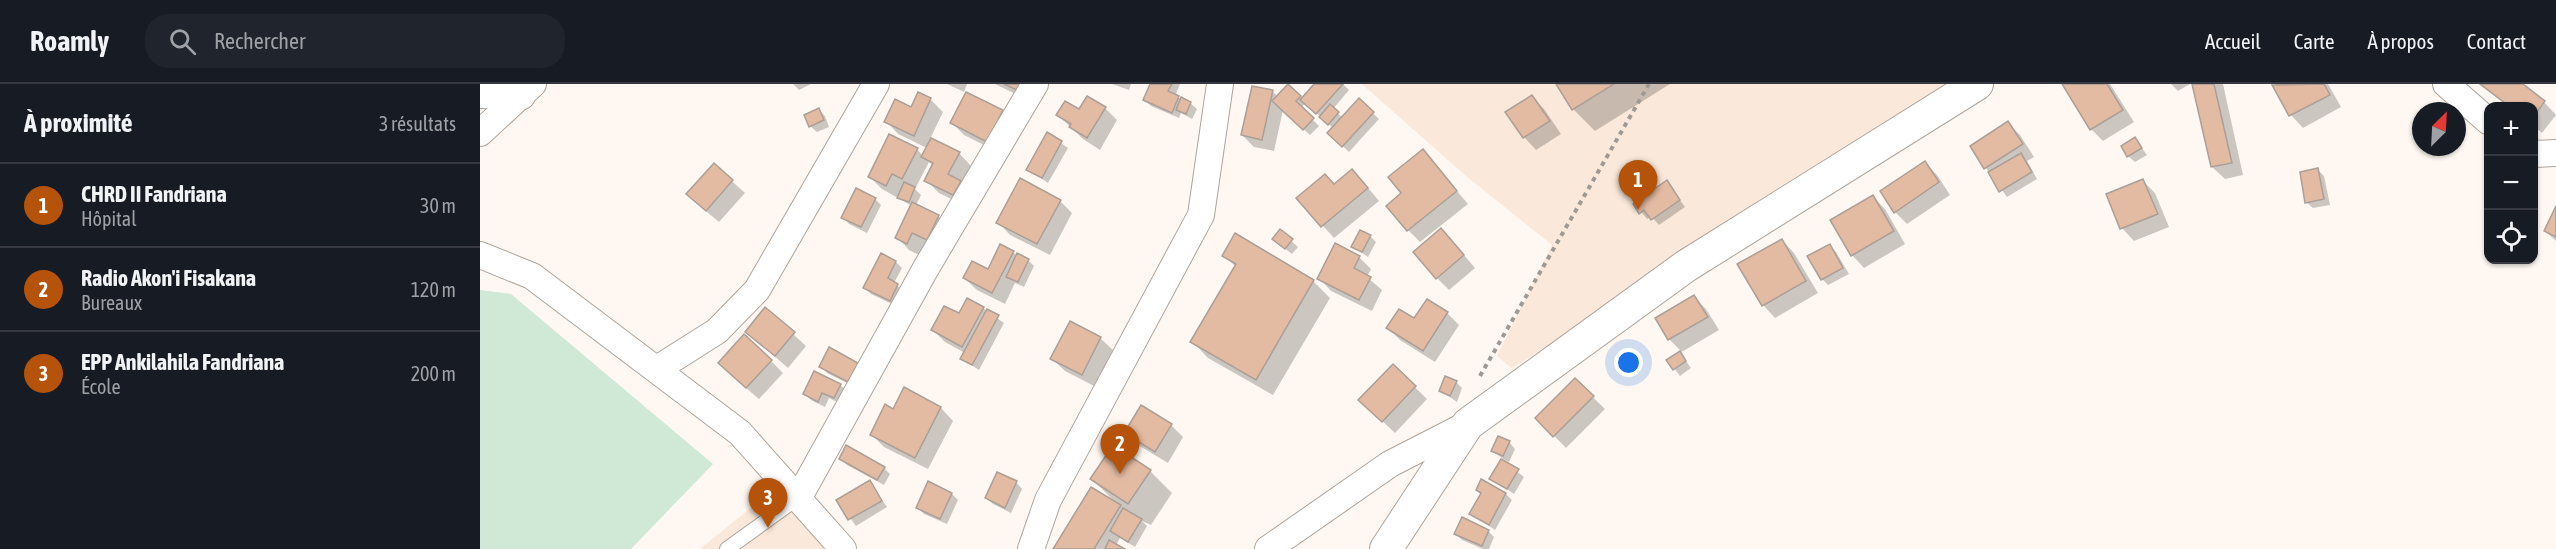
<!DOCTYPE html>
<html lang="fr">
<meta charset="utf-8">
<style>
body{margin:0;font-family:"Asap Condensed",sans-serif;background:#20242c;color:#f1f3f6}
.controls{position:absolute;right:18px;top:18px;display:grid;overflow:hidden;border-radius:12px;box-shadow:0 2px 4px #0004}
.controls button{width:54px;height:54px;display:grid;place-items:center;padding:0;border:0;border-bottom:2px solid #363941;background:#171b24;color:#f1f3f6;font:30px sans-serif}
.compass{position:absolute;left:1932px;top:18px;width:54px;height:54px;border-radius:50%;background:#171b24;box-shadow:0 2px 4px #0004;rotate:24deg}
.you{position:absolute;left:1149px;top:279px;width:21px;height:21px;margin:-15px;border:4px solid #fff;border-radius:50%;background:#1a73e8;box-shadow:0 0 0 9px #1a73e833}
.badge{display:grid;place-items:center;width:39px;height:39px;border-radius:50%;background:#b45309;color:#fff;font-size:20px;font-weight:700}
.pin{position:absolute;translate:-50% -50px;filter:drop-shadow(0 2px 3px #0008)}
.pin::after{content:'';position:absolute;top:32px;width:21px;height:18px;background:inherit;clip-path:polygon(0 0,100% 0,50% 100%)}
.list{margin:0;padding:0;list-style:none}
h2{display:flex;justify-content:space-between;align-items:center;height:78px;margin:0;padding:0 24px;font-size:26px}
h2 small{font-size:20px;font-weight:400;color:#9ea1a6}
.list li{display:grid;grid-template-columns:39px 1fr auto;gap:18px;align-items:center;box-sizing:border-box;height:84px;padding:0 24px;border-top:2px solid #363941}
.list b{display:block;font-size:22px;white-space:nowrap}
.list p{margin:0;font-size:20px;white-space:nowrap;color:#9ea1a6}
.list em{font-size:20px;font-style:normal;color:#9ea1a6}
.icon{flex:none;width:33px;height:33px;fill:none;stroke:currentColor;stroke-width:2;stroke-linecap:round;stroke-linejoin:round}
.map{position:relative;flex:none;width:2076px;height:465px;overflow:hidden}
header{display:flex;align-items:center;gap:36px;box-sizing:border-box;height:84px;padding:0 30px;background:#171b24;border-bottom:2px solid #363941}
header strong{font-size:28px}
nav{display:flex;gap:33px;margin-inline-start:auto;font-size:21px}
.search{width:420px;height:54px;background:#20242c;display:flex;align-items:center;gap:15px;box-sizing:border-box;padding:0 21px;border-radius:24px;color:#9ea1a6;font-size:22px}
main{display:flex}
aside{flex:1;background:#171b24}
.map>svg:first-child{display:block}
.built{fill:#fae8da}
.green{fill:#d0e8d6}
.shadow{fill:#0003}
.building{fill:#e3baa2;stroke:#ab9f98;stroke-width:1.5}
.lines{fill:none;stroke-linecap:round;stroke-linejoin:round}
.service-casing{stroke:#aea49b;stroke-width:16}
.minor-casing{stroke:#aea49b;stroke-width:28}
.tertiary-casing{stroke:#aea49b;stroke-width:34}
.path{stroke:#a09a95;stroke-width:4;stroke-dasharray:4.5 4.5;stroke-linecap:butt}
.service{stroke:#fff;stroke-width:14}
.minor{stroke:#fff;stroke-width:26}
.tertiary{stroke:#fff;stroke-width:32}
</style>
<header>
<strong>Roamly</strong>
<div class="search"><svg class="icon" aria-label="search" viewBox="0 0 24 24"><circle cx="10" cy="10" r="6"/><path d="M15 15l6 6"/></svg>Rechercher</div>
<nav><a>Accueil</a><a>Carte</a><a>À propos</a><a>Contact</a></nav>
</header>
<main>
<aside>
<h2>À proximité<small>3 résultats</small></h2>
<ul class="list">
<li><span class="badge">1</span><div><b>CHRD II Fandriana</b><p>Hôpital</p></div><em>30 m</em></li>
<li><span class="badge">2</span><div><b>Radio Akon'i Fisakana</b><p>Bureaux</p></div><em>120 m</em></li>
<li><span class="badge">3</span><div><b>EPP Ankilahila Fandriana</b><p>École</p></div><em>200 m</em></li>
</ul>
</aside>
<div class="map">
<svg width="2076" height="465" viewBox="0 0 2076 465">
<rect width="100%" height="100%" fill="#fff8f2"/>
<g class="built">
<polygon points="882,0 1490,0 1032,284 1017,272 1072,161 986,92"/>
<polygon points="289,409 309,423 350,465 220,465"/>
</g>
<polygon class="green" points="0,206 31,210 233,380 151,465 0,465"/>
<g class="shadow">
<polygon points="313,0 331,0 319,6"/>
<polygon points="467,0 487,0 484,8"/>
<polygon points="515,0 560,0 552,18"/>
<polygon points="632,0 651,0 649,6"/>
<polygon points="671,0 700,0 695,12 710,19 717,25 712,35 701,29 699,34 671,22 664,16"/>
<polygon points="836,0 863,0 869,6 853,25 863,34 879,16 899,35 869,68 855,55 853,44 825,19 821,24 839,42 830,51 803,26 794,67 774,63 762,51 793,8 798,13 808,2 822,15"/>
<polygon points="1077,0 1190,0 1115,47 1093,25"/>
<polygon points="1583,0 1630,0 1654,38 1623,57 1611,45"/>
<polygon points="1691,0 1710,0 1698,7"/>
<polygon points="1714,0 1743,0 1763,91 1745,95 1732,83"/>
<polygon points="1797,0 1848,0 1861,23 1823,44 1811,31 1794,2"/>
<polygon points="1999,0 2041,0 2064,18 2076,31 2062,49 2054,42 2054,22 2028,22"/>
<polygon points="439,10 451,16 463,28 450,55 479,69 491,82 482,100 486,122 459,109 446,96 453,82 449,78 435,105 441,111 436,121 458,132 471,144 460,168 444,160 439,171 429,166 417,153 432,122 402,105 390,93 437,65 443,72 447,64 418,50 406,37 432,25"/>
<polygon points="487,10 523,27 535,39 520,69 484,51 472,39"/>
<polygon points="1052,13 1064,25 1081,50 1056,66 1044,53 1028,29"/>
<polygon points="625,24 637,36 620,66 603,55 578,31"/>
<polygon points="339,26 345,32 349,43 337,48 330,42"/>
<polygon points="1528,39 1540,51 1554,73 1547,77 1557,95 1527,113 1506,84"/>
<polygon points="568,50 588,64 568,99 548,85"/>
<polygon points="1655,55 1667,71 1655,78 1648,72"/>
<polygon points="943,67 988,120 940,158 928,146 924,110"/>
<polygon points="1445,79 1457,91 1470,111 1427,140 1415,128"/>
<polygon points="234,81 265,109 239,138 220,122"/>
<polygon points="1838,86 1844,92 1850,121 1833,124 1826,118"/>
<polygon points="1662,96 1675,109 1689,143 1654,157 1642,144"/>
<polygon points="1187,98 1205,123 1179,141 1171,132 1167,135 1155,120"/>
<polygon points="884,99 899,117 854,154 818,114 855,101"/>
<polygon points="1393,113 1405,125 1425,160 1384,184 1372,171 1352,136"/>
<polygon points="395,115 401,121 387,149 369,140 363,133"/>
<polygon points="580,117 592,129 570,171 530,151 518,138"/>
<polygon points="2076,126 2076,157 2065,147"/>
<polygon points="800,147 818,163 812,170 800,161"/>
<polygon points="755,151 833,197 850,214 793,311 728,274 712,257 756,183 744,171"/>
<polygon points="890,152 896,158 888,173 873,163"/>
<polygon points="1302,156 1314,169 1338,209 1295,234 1283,221 1259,181"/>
<polygon points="973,158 995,184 969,206 957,194"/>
<polygon points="1350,162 1356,168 1369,190 1348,201 1342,195"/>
<polygon points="533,168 537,172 548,176 554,182 544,203 535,199 525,220 497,206 484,194 508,187"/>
<polygon points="879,173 891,185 887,193 902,206 892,227 851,207 839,194"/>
<polygon points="416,178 422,184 414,199 424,207 416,222 391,210 385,204"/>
<polygon points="1214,213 1226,225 1239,246 1200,269 1211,284 1200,292 1188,276 1202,268 1189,255 1177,234"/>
<polygon points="503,224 524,239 499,286 482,275 485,269 465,258 453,246 479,231"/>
<polygon points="286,225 326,262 308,284 267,248"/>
<polygon points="967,229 979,241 955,278 920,256 908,244"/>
<polygon points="620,254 633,266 614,302 585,287 572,275"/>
<polygon points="291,277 303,289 279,315 252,292"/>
<polygon points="377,280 384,286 375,303 347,289 341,282"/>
<polygon points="913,282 947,315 915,349 880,316"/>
<polygon points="1095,296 1125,325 1086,364 1057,334"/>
<polygon points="976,298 982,304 977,318 961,307"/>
<polygon points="360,301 367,307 361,320 349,314 345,323 331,316 325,310"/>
<polygon points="425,305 461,324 473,337 448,385 404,363 392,351 414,327"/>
<polygon points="691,341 703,353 688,379 658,361 646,349"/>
<polygon points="1029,358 1035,365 1029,378 1023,375 1023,377 1044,393 1034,410 1011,394 1023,375 1013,367"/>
<polygon points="361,375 404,384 410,390 404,401 367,381"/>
<polygon points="670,387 692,409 671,441 662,437 667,442 655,463 640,454 636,461 642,465 575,465 636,419 612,395"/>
<polygon points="1002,397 1026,410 1032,416 1015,446 990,429 1002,410 997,406"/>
<polygon points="389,398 407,423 376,442 358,417"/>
<polygon points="536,398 542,405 531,429 513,420 506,414"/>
<polygon points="472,410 478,416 467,440 444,430 438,424"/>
<polygon points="1008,447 1014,453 1009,465 1003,465 982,456 976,450"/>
</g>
<g class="building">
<polygon points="524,0 543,0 539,7"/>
<polygon points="670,0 692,0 688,7 699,12 692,29 663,16"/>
<polygon points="808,0 821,12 816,17 834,34 823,46 792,17"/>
<polygon points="834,0 863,0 836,30 820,16"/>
<polygon points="1076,0 1134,0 1092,26"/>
<polygon points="1582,0 1627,0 1643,26 1610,46"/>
<polygon points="1712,0 1734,0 1752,79 1731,83"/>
<polygon points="1844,0 1850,11 1809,32 1792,1"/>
<polygon points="2000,0 2043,0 2065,17 2054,32 2054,22 2029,22"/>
<polygon points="772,2 793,6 782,56 761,51"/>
<polygon points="438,8 451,14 434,52 404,38 415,15 431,23"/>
<polygon points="486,8 523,26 507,58 470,39"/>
<polygon points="1052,11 1070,37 1043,54 1025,28"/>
<polygon points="607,12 626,23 607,54 589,43 591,40 576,31 585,17 599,25"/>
<polygon points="701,13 711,18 706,30 696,26"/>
<polygon points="879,14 894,28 862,63 847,49"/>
<polygon points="850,20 859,28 848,41 839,33"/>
<polygon points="339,24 344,36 329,43 324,31"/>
<polygon points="1528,37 1543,60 1504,85 1490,62"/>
<polygon points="567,48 582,57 562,94 546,86"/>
<polygon points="409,50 438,64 422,95 412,90 406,102 388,93"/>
<polygon points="1655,53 1662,64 1647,73 1641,62"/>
<polygon points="451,54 480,68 468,90 481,97 473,111 444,97 453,79 441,73"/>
<polygon points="943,65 977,107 927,147 906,122 921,109 908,93"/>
<polygon points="1541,69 1552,88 1519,108 1508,88"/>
<polygon points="1445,77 1459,98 1414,129 1400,107"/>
<polygon points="234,79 253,96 226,127 206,110"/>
<polygon points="1838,84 1844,115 1825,119 1820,88"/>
<polygon points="872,85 888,104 841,143 816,114 845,90 854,100"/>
<polygon points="540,94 581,116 557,160 516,139"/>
<polygon points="1663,95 1678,130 1640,145 1626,110"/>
<polygon points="1187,96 1200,116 1171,136 1164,126 1159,130 1153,120"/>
<polygon points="424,98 435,103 429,118 417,114"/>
<polygon points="376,104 396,114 381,143 361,134"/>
<polygon points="1393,111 1414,147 1371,172 1350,136"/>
<polygon points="432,118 459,131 447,156 432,149 427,160 415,154"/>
<polygon points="2076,122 2076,153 2064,147"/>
<polygon points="961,144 984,171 956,195 933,168"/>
<polygon points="800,145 813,155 805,165 792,155"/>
<polygon points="880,146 891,151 882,168 871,163"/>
<polygon points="755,149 834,196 776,296 710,258 756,180 742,172"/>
<polygon points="1302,155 1326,197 1282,222 1257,180"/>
<polygon points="855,159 880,172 874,184 891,193 879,216 837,195"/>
<polygon points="520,160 534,167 512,209 483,194 492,177 508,185"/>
<polygon points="1350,160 1363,184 1341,196 1327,172"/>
<polygon points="401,169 416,177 408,194 418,200 410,217 383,204"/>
<polygon points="537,169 549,175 538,198 526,193"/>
<polygon points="1214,211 1228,233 1188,256 1175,234"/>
<polygon points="487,214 504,223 482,263 451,246 464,222 479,229"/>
<polygon points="947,215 968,228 943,267 906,244 919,225 934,234"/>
<polygon points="285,223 315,248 295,272 265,248"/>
<polygon points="507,225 519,231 492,281 480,275"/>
<polygon points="590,237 621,253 602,291 570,275"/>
<polygon points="264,250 292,276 266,304 238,279"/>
<polygon points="349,263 378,279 368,298 339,283"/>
<polygon points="1200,267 1206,277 1193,286 1186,276"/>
<polygon points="913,280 936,302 902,338 878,316"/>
<polygon points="334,287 361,300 354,314 342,309 338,318 323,310"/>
<polygon points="965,292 977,297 970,312 959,307"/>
<polygon points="1095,294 1114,312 1073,353 1055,334"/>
<polygon points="424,303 461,323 435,374 390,351 405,320 413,325"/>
<polygon points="661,321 692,340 675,368 644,349"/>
<polygon points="1018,352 1030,357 1023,372 1011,367"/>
<polygon points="366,361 405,383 397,396 359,375"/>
<polygon points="633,361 671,386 648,420 610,395"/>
<polygon points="1021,375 1039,385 1027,405 1009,395"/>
<polygon points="517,388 537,397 525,424 505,414"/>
<polygon points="1001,395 1026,409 1009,441 989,430 1001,409 996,406"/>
<polygon points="390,396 402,417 368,436 356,416"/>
<polygon points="448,397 472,409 460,435 436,424"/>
<polygon points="611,403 641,421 614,465 573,465"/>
<polygon points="643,424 662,435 648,458 630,447"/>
<polygon points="982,433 1009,446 1002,462 974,450"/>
<polygon points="629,456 645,465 625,465"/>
</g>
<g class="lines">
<defs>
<polyline id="service" points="247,465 319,413"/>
<g id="minor">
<polyline points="1966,0 2008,37"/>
<polyline points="0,11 42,12"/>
<polyline points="0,49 53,0"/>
<polyline points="2054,70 2076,69"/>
<polyline points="0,171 52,192 260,349 363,465"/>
<polyline points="177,285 237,247 277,206 396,0"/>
<polyline points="319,413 446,184 555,0"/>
<polyline points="551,465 568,416 721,131 740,0"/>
<polyline points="788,465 910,380 988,340"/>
</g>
<polyline id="tertiary" points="906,465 988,340 1206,182 1497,0"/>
</defs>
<use href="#service" class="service-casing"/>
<use href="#minor" class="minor-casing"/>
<use href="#tertiary" class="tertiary-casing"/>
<polyline class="path" points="1000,292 1169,0"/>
<use href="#service" class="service"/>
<use href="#minor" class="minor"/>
<use href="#tertiary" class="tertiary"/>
</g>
</svg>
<div class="controls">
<button>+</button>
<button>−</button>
<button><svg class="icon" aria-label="locate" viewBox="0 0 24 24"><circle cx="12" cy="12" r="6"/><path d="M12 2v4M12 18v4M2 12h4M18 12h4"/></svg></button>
</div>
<svg class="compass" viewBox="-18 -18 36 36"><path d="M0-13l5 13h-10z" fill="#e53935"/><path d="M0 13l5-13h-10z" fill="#9ea1a6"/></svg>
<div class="you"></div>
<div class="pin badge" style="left:1158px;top:126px">1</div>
<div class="pin badge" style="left:640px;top:390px">2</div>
<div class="pin badge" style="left:288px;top:444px">3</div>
</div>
</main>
